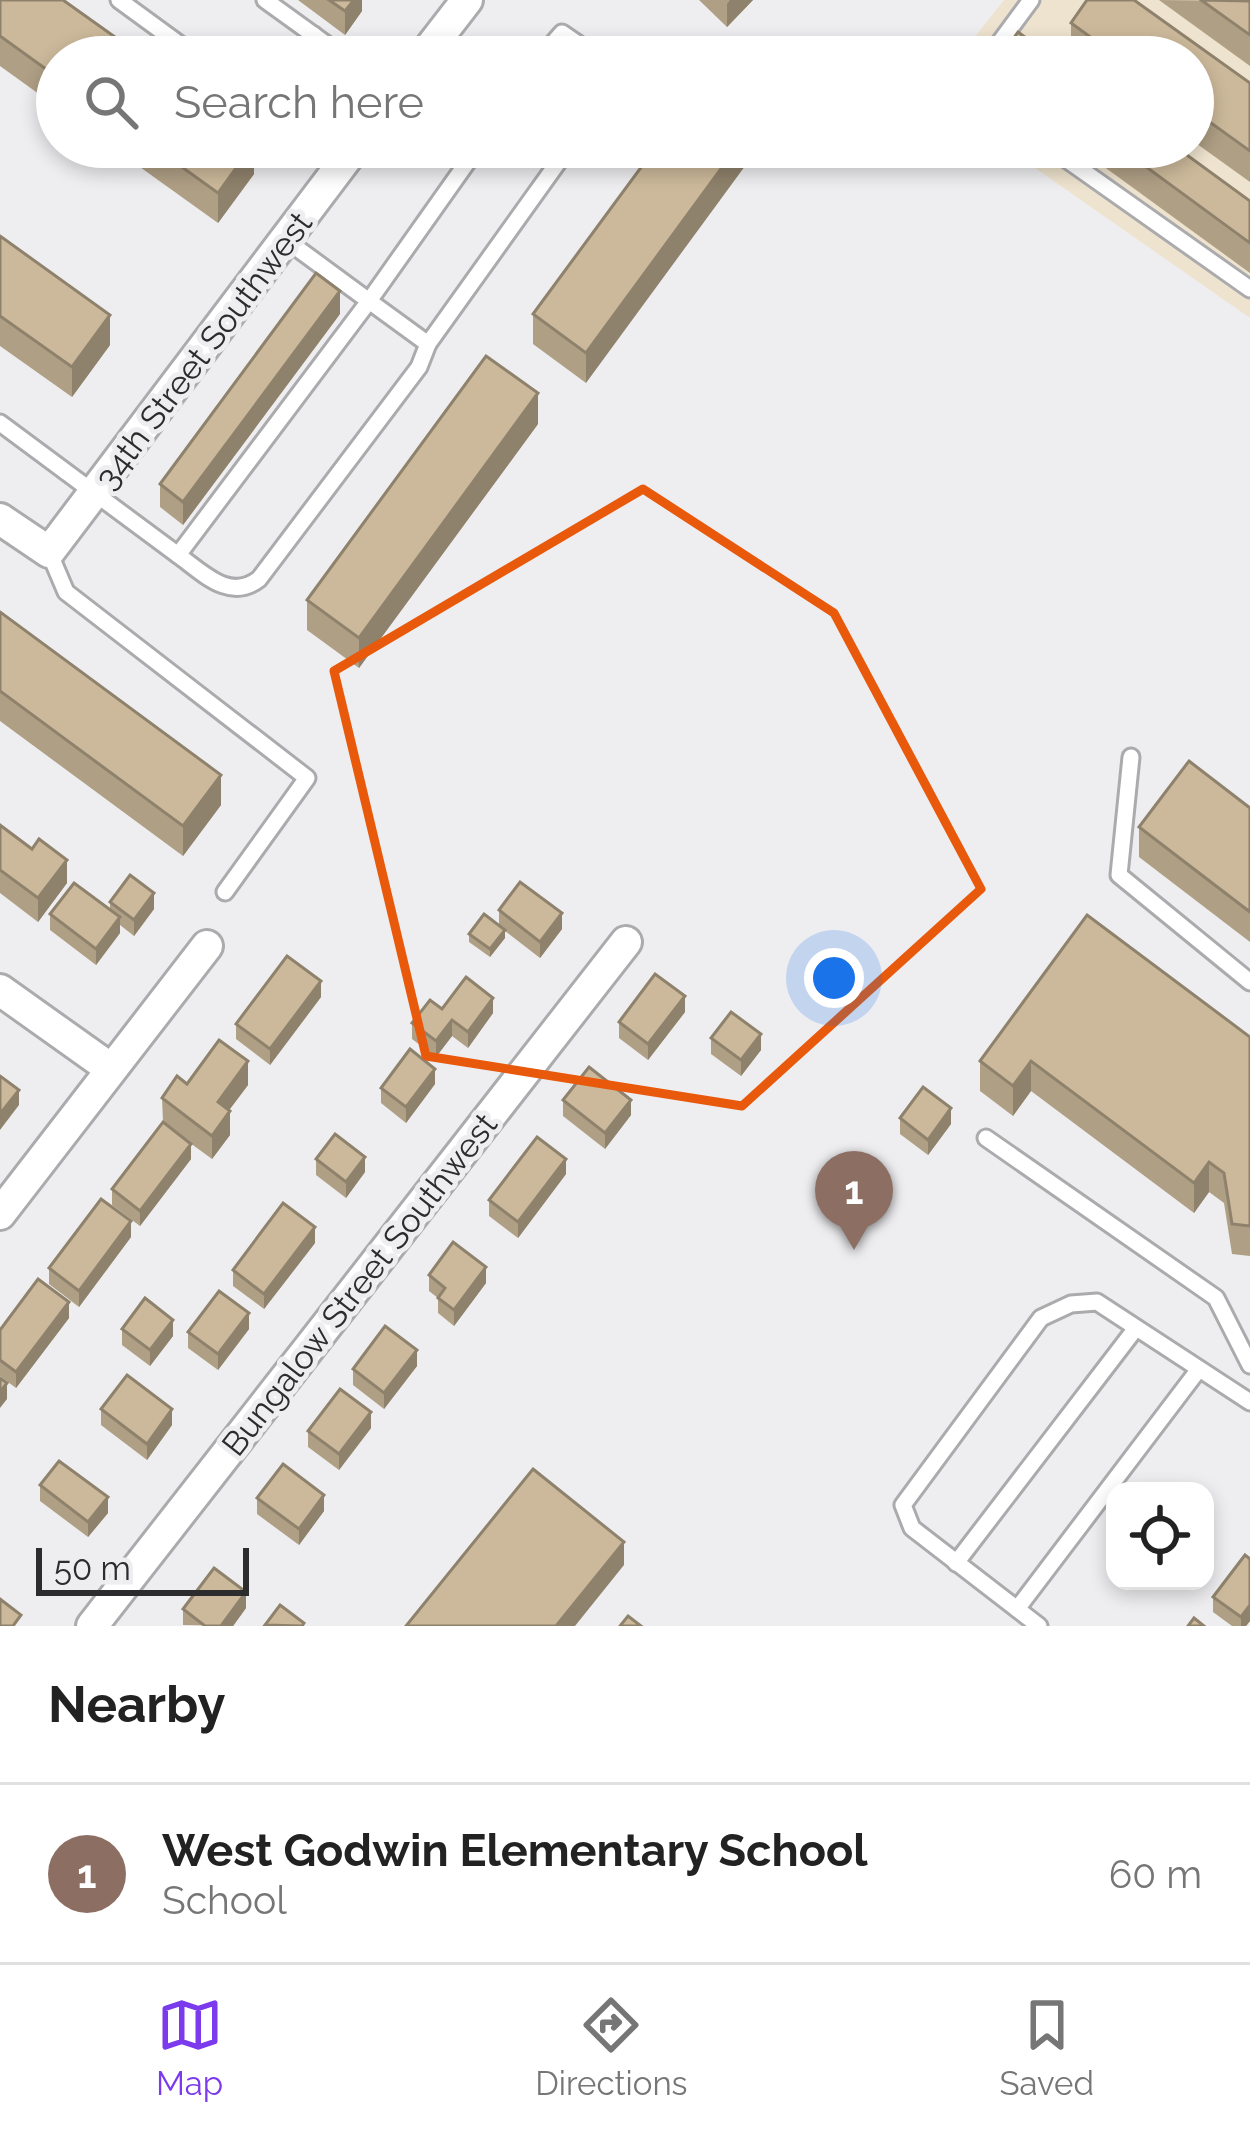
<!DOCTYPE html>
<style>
body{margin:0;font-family:Raleway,sans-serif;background:#f2f2f2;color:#222}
.controls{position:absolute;right:36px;bottom:36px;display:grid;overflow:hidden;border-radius:24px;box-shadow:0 6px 18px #0003}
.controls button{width:108px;height:108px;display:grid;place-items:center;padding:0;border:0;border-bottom:3px solid #e0e0e0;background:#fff;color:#222;font:60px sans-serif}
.scale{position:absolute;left:36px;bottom:30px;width:213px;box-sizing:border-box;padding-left:12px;border:6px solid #2c2c2e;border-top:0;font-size:33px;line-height:42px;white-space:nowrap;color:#2c2c2e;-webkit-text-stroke:9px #eeeef1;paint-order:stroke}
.you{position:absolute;left:834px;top:978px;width:42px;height:42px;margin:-30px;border:9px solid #fff;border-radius:50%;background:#1a73e8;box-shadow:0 0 0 18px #1a73e833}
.badge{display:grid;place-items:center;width:78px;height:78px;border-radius:50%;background:#7c3aed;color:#fff;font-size:39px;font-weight:700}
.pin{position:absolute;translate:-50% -99px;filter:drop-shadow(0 3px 6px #0008)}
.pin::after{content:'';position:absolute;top:63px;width:42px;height:36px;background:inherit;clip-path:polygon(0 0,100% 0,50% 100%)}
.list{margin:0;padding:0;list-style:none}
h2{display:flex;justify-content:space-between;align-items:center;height:156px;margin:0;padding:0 48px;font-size:51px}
h2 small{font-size:39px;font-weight:400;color:#767676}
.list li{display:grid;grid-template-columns:78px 1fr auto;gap:36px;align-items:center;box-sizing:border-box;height:180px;padding:0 48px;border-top:3px solid #e0e0e0}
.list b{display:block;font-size:45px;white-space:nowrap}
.list p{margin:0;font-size:39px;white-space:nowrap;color:#767676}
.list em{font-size:39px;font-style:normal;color:#767676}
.icon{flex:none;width:66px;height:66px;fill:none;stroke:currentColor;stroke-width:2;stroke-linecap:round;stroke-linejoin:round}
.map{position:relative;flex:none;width:1250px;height:1626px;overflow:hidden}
.search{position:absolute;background:#fff;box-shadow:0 6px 18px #0003;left:36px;right:36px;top:36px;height:132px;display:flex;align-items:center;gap:30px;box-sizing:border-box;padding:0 42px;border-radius:66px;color:#767676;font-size:45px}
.sheet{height:336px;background:#fff}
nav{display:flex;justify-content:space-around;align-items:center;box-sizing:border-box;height:168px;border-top:3px solid #e0e0e0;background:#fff;font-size:33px;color:#767676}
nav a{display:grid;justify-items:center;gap:6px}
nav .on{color:#7c3aed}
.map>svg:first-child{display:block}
.commercial{fill:#eee3ce}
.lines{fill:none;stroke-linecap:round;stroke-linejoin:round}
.service-casing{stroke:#ababae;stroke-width:21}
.minor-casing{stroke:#ababae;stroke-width:36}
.service{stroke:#fff;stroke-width:15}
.minor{stroke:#fff;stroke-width:30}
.wall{fill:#af9f85}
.shaded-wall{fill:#8f826c}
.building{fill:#ccb99b;stroke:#8f826c;stroke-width:3}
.marked{fill:none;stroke:#e8590c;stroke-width:9;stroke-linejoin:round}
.labels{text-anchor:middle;stroke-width:10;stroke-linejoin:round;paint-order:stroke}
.street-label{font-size:33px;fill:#2c2c2e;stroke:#eeeef1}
</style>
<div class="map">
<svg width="1250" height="1626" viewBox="0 0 1250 1626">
<rect width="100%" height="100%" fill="#eeeef1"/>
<polygon class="commercial" points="1004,0 1250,0 1250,318 1005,147 1193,147 1193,57 959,57"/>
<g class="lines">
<defs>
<g id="service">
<polyline points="119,0 197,57"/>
<polyline points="265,0 344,57"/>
<polyline points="298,57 314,35"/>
<polyline points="541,57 562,33 597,57"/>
<polyline points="989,57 1031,0"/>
<polyline points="478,147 369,301 428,344 569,147"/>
<polyline points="1049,147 1250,289"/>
<polyline points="0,423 178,555 369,301 286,240"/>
<polyline points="49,552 66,592 307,778 225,892"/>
<path d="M178 555C203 573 230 602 259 579L419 367 428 344"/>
<polyline points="1131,757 1119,875 1250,982"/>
<polyline points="986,1138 1216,1298 1250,1365"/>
<polyline points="956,1563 1136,1328"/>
<polyline points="1017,1609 1199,1369"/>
<polyline points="1039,1626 912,1528 903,1505 1041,1318 1071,1304 1097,1302 1250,1402"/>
</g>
<g id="minor">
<polyline points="423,57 467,0"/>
<polyline points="0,519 49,552 355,147"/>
<polyline points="0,990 111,1069"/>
<polyline points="0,1214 207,946"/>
<polyline points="92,1626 626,942"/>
</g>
</defs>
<use href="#service" class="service-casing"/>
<use href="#minor" class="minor-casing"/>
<use href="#service" class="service"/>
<use href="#minor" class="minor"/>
</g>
<g class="wall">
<polygon points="0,0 57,57 57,107 0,66"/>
<polygon points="298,0 362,0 362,11 345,35"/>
<polygon points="699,0 753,0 727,27"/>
<polygon points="1087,0 1134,0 1250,83 1250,182 1193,141 1193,57 1076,57 1071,53 1071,23"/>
<polygon points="1159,0 1250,1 1250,66"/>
<polygon points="112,147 254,147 254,174 218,223"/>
<polygon points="656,147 586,383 533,344 533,314"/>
<polygon points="1077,147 1176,147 1250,201 1250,273"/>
<polygon points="0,236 110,345 72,397 0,346"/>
<polygon points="340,314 183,525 160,507 160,484"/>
<polygon points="538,424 359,668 307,630 307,600"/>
<polygon points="0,612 221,805 183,856 0,721"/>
<polygon points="1250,808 1250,942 1139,857 1139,827"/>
<polygon points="0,825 67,883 38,922 0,893"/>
<polygon points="110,902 154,909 134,936 120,925 120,933 96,965 50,930 50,914 110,910"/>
<polygon points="499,910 562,929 540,958 505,931 505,938 490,957 469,942 469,934 499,925"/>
<polygon points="321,997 270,1065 236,1039 236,1024"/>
<polygon points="442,1009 493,1013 468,1048 452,1036 436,1057 412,1039 412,1023"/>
<polygon points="685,1012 648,1060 619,1038 619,1022"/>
<polygon points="1250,1037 1250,1256 1232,1254 1224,1203 1209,1192 1194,1213 1031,1091 1013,1116 980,1091 980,1061"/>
<polygon points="711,1038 761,1050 741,1076 711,1054"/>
<polygon points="187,1084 248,1085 229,1110 230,1135 212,1159 171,1129 191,1159 140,1226 112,1205 112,1189 163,1122 162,1098"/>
<polygon points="435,1084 406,1123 381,1103 381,1088"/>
<polygon points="563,1100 631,1115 605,1149 563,1116"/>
<polygon points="900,1118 951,1124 928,1155 900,1134"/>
<polygon points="316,1159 365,1172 346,1198 316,1175"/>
<polygon points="566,1174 518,1238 489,1216 489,1200"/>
<polygon points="131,1237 79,1307 49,1284 49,1268"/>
<polygon points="315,1243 264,1309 233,1286 233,1270"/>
<polygon points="429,1275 486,1283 454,1326 438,1313 438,1298 429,1291"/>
<polygon points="69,1318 16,1388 0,1376 0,1330"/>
<polygon points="122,1329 173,1336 150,1366 122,1345"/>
<polygon points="249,1329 218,1370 188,1348 188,1332"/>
<polygon points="417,1366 384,1409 353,1385 353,1369"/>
<polygon points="101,1409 172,1425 147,1460 101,1425"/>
<polygon points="371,1428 339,1470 308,1447 308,1431"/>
<polygon points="40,1485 108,1513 88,1537 40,1501"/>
<polygon points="257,1498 324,1511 299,1545 257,1514"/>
<polygon points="1250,1559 1250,1621 1246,1626 1232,1626 1213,1612 1213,1597"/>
<polygon points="246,1608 233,1626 183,1625 183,1609"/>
</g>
<g class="shaded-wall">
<polygon points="354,0 362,0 362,11 345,35 345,11"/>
<polygon points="730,0 753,0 727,27 727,4"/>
<polygon points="251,147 254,147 254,174 218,223 218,193"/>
<polygon points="737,147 759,147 586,383 586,353"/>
<polygon points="340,291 340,314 183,525 183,502"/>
<polygon points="110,315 110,345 72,397 72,367"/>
<polygon points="538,393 538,424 359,668 359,638"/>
<polygon points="221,775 221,805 183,856 183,826"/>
<polygon points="67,860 67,883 38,922 38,898"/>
<polygon points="154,893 154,909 134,936 134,920"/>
<polygon points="562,913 562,929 540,958 540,942"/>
<polygon points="120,917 120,933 96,965 96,949"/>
<polygon points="505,930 505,938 490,957 490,949"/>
<polygon points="321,981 321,997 270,1065 270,1049"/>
<polygon points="685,996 685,1012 648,1060 648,1044"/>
<polygon points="493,998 493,1013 468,1048 468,1032"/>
<polygon points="452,1020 452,1036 436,1057 436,1041"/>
<polygon points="761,1034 761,1050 741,1076 741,1060"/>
<polygon points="248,1061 248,1085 218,1125 218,1102"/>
<polygon points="1031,1061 1031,1091 1013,1116 1013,1086"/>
<polygon points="435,1069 435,1084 406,1123 406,1107"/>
<polygon points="19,1090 19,1105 0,1130 0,1114"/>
<polygon points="631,1100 631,1115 605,1149 605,1133"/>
<polygon points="951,1108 951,1124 928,1155 928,1140"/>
<polygon points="230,1111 230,1135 212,1159 212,1136"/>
<polygon points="191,1144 191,1159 140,1226 140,1211"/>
<polygon points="365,1157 365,1172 346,1198 346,1182"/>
<polygon points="566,1159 566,1174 518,1238 518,1222"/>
<polygon points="1209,1162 1209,1192 1194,1213 1194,1183"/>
<polygon points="131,1221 131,1237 79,1307 79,1291"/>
<polygon points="315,1227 315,1243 264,1309 264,1294"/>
<polygon points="486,1267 486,1283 454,1326 454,1310"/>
<polygon points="69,1302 69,1318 16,1388 16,1372"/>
<polygon points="249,1313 249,1329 218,1370 218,1354"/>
<polygon points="173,1320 173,1336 150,1366 150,1350"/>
<polygon points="417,1350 417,1366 384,1409 384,1393"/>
<polygon points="7,1383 7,1399 0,1408 0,1392"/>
<polygon points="172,1409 172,1425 147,1460 147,1444"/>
<polygon points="371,1412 371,1428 339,1470 339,1454"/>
<polygon points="324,1495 324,1511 299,1545 299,1529"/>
<polygon points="108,1497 108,1513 88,1537 88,1522"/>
<polygon points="624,1542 624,1565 575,1626 556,1626"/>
<polygon points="246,1592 246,1608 233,1626 221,1626"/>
<polygon points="1250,1605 1250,1621 1246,1626 1241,1626 1241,1617"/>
</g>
<g class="building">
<polygon points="0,0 63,0 143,57 57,57 57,77 0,36"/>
<polygon points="329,0 354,0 345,11"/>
<polygon points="1087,0 1134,0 1250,83 1250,151 1193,110 1193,57 1118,57 1071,23"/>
<polygon points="1201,0 1250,1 1250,35"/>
<polygon points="1018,32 1052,57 1000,57"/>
<polygon points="154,147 251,147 218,193"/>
<polygon points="656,147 737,147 586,353 533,314"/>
<polygon points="1119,147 1176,147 1250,201 1250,243"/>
<polygon points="0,236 110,315 72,367 0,316"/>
<polygon points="316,273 340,291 183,502 160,484"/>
<polygon points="486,356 538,393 359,638 307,600"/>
<polygon points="0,612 221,775 183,826 0,691"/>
<polygon points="1189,761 1250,808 1250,912 1139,827"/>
<polygon points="0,825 32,849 39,839 67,860 38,898 0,870"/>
<polygon points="130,875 154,893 134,920 110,902"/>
<polygon points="520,882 562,913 540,942 499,910"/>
<polygon points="74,883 120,917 96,949 50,914"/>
<polygon points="484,914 505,930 490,949 469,934"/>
<polygon points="1087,915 1250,1037 1250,1226 1232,1224 1224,1173 1209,1162 1194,1183 1031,1061 1013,1086 980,1061"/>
<polygon points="287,956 321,981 270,1049 236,1024"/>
<polygon points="655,974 685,996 648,1044 619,1022"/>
<polygon points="466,977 493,998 468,1032 452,1020 436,1041 412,1023 430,1000 442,1009"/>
<polygon points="731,1012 761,1034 741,1060 711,1038"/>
<polygon points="219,1040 248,1061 218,1102 230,1111 212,1136 162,1098 177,1076 187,1084"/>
<polygon points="410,1049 435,1069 406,1107 381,1088"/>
<polygon points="589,1067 631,1100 605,1133 563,1100"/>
<polygon points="0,1076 19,1090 0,1114"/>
<polygon points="923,1087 951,1108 928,1140 900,1118"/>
<polygon points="163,1122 191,1144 140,1211 112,1189"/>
<polygon points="335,1134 365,1157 346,1182 316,1159"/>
<polygon points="537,1137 566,1159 518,1222 489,1200"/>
<polygon points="101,1199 131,1221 79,1291 49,1268"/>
<polygon points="283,1203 315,1227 264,1294 233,1270"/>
<polygon points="453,1242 486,1267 454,1310 438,1298 445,1288 429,1275"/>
<polygon points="38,1279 69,1302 16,1372 0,1360 0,1330"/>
<polygon points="219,1291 249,1313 218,1354 188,1332"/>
<polygon points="145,1298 173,1320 150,1350 122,1329"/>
<polygon points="385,1326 417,1350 384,1393 353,1369"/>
<polygon points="127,1375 172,1409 147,1444 101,1409"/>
<polygon points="0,1378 7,1383 0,1392"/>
<polygon points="340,1389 371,1412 339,1454 308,1431"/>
<polygon points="59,1461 108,1497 88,1522 40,1485"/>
<polygon points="283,1464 324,1495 299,1529 257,1498"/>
<polygon points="533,1469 624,1542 556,1626 406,1626"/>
<polygon points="1245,1555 1250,1559 1250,1605 1241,1617 1213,1597"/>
<polygon points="214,1568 246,1592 221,1626 205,1626 183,1609"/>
<polygon points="0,1599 21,1615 13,1626 0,1626"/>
<polygon points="280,1605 304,1623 302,1626 265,1625"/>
<polygon points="628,1616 641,1626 620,1626"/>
<polygon points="1194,1618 1204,1626 1188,1626"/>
</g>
<path class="marked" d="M643 489 834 613 981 889 742 1106 426 1056 334 671Z"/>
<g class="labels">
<g class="street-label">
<text transform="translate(203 350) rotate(-53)" y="12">34th Street Southwest</text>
<text transform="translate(359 1284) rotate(-52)" y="12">Bungalow Street Southwest</text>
</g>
</g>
</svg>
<div class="controls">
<button><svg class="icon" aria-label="locate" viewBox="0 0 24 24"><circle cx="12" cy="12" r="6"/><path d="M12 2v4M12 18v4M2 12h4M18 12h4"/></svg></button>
</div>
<div class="scale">50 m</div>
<div class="you"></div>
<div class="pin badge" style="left:854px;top:1250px;background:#8d6e63">1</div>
<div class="search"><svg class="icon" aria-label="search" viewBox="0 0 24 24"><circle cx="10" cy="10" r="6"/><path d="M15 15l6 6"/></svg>Search here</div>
</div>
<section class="sheet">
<h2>Nearby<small></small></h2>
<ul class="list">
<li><span class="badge" style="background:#8d6e63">1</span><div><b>West Godwin Elementary School</b><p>School</p></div><em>60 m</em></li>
</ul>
</section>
<nav>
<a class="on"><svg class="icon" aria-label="map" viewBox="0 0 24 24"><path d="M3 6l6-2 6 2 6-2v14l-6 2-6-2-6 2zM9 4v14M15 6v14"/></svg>Map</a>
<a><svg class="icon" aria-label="directions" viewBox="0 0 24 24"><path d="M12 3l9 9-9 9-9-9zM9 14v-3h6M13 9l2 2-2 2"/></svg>Directions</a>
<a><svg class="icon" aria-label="saved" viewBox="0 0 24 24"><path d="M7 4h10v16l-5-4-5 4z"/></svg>Saved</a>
</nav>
